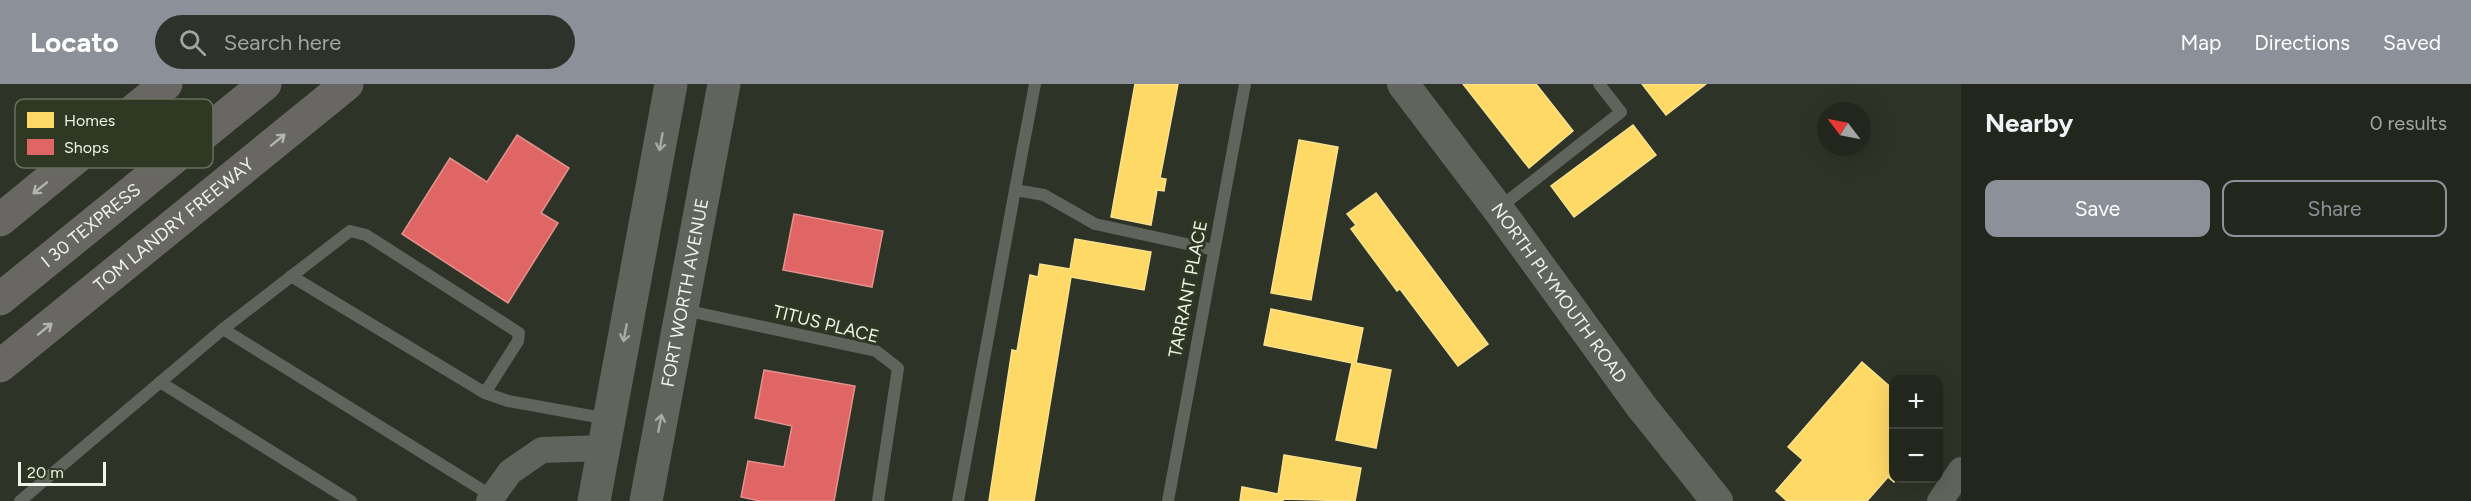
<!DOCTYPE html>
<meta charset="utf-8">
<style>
body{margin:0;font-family:Figtree,sans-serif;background:#2e322a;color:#f1f3f6}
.controls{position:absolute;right:18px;bottom:18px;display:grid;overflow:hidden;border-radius:12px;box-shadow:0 6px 24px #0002}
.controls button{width:54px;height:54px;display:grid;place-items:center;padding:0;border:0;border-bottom:2px solid #3f433b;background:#22261d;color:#f1f3f6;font:30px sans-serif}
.compass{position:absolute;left:1817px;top:18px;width:54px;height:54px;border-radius:50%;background:#22261d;box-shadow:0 6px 24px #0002;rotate:302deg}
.scale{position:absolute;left:18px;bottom:15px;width:88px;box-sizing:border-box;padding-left:6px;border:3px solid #eef4e7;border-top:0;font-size:16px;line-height:21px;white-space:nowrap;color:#eef4e7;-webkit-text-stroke:4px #2e3822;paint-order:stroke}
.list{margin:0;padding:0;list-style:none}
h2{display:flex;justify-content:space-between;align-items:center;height:78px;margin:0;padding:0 24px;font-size:26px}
h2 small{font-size:20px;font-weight:400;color:#a2a5a4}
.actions{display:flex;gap:12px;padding:18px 24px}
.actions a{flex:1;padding:14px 0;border:2px solid #8c9099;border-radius:12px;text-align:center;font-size:21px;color:#8c9099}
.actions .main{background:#8c9099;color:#fff}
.icon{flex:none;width:33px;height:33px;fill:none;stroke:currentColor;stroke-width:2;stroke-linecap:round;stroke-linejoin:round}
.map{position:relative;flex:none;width:1961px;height:417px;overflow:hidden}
header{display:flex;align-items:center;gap:36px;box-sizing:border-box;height:84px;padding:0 30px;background:#8c9099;color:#fff}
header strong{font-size:28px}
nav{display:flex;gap:33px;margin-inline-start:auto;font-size:21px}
.search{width:420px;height:54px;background:#2e322a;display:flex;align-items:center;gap:15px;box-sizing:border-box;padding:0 21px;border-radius:33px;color:#a2a5a4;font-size:22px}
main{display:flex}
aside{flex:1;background:#22261d}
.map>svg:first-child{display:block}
.homes{fill:#ffd966;stroke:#fae18d;stroke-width:1.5}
.shops{fill:#e06666;stroke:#e4918d;stroke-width:1.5}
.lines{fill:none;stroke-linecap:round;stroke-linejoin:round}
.service{stroke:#60645c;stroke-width:12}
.minor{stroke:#60645c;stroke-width:26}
.tertiary{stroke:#60645c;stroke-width:32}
.secondary{stroke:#60645c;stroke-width:33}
.motorway{stroke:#696763;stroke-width:33}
.oneway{stroke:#b2b5ac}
.oneway2{stroke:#a7aca2}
.labels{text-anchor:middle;stroke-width:6;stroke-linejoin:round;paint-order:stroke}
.street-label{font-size:18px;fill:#eef4e7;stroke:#2e3822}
.key{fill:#2e3822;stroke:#68705d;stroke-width:1.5}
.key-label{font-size:16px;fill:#eef4e7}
</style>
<header>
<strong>Locato</strong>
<div class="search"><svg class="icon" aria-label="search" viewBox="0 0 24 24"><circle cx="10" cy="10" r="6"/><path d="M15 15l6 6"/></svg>Search here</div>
<nav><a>Map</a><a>Directions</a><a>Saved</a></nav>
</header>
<main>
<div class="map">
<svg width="1961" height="417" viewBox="0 0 1961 417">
<rect width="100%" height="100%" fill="#2d3327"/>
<g class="homes">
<polygon points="1135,0 1178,0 1160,94 1166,95 1164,107 1157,106 1151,141 1111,133"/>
<polygon points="1463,0 1536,0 1573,47 1529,84"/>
<polygon points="1642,0 1706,0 1666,31"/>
<polygon points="1633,41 1656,71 1574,133 1551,102"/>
<polygon points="1299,56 1338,63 1311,216 1271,209"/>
<polygon points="1376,109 1488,260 1458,282 1400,205 1397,207 1351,145 1356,141 1347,130"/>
<polygon points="1075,155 1151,168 1144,206 1071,193 1034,417 989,417 1012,266 1017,267 1030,191 1038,193 1040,180 1070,185"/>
<polygon points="1271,225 1363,244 1356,279 1391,286 1376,364 1336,356 1352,279 1264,261"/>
<polygon points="1862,278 1894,306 1894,394 1896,394 1894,398 1888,393 1867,417 1787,417 1776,407 1803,376 1788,363"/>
<polygon points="1284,371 1361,384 1355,417 1283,415 1283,417 1240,417 1242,403 1278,410"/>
</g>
<g class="shops">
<polygon points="517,51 569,84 541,129 558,139 508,219 402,150 450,74 487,98"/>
<polygon points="794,130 883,147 872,203 783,186"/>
<polygon points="764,286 855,302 834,417 760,417 741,413 748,377 784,383 792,342 755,334"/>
</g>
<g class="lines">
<g class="service">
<polyline points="1015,106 1035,0"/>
<polyline points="1499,124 1621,28 1599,0"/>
<polyline points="291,192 485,309 508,317 608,335"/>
<polyline points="684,226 876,267 898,284 878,417"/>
<polyline points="223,245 350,147 366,151 519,249 518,257 485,309"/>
<polyline points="160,298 351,417"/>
<polyline points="20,417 223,245 492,412"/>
<polyline points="958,417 1015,106 1044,111 1095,140 1214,166"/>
<polyline points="1168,417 1245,0"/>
</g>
<g class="minor">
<polyline points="489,417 510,388 542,366 604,364"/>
<polyline points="1940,417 1961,386"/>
</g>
<path class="tertiary" id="s1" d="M1403 0 1498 125 1641 322 1717 417"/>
<g class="secondary">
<polyline points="594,417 671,0"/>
<path id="s2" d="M646 417 724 0"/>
</g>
<g class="motorway">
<polyline points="0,136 166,0"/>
<path id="s3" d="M0 215 265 0"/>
<path id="s4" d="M0 282 347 0"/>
</g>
</g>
<defs><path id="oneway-shaft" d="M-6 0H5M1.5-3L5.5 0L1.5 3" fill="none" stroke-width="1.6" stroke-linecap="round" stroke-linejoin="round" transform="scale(1.5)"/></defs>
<g class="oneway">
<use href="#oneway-shaft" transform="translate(278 56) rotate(-39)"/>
<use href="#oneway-shaft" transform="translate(40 104) rotate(141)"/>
<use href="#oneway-shaft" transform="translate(45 245) rotate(-39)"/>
</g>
<g class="oneway2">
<use href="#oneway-shaft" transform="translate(661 58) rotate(100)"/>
<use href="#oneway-shaft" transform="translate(625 249) rotate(101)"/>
<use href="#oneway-shaft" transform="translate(660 339) rotate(-79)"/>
</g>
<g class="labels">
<g class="street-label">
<text dy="6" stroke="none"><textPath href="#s4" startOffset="224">TOM LANDRY FREEWAY</textPath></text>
<text dy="6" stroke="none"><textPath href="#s3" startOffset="117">I 30 TEXPRESS</textPath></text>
<text transform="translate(1188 205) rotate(-79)" y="6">TARRANT PLACE</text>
<text dy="6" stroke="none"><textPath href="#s2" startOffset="212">FORT WORTH AVENUE</textPath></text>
<text dy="6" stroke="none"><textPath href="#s1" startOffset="261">NORTH PLYMOUTH ROAD</textPath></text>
<text transform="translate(826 240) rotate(14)" y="6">TITUS PLACE</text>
</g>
</g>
<rect x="15" y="15" width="198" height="69" rx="9" class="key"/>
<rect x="27" y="28" width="27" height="16" fill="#ffd966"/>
<rect x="27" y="55" width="27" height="16" fill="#e06666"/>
<g class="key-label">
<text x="64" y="42">Homes</text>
<text x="64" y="69">Shops</text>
</g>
</svg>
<div class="controls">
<button>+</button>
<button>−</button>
</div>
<svg class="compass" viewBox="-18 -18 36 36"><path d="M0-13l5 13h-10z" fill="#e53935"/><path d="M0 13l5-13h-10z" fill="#a2a5a4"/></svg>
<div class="scale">20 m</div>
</div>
<aside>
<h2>Nearby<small>0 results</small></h2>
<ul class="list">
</ul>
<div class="actions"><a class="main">Save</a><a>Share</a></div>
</aside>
</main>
